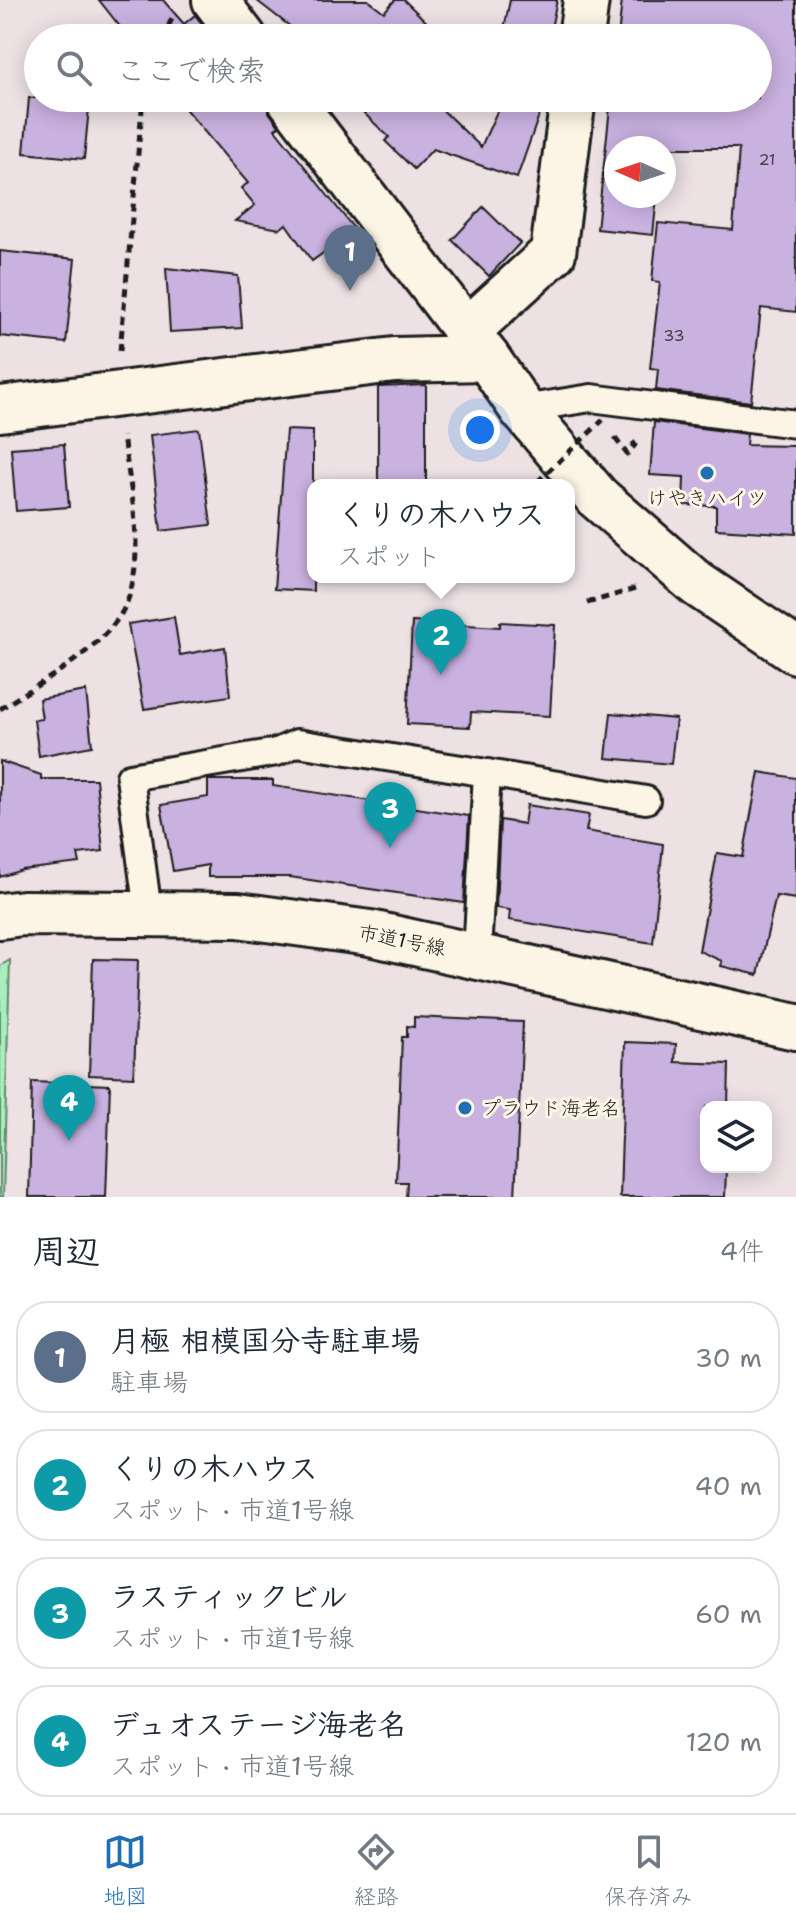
<!DOCTYPE html>
<html lang="ja">
<meta charset="utf-8">
<style>
body{margin:0;font-family:"Shantell Sans","Klee One",sans-serif;background:#f6f6f7;color:#1f2937}
.controls{position:absolute;right:24px;bottom:24px;display:grid;overflow:hidden;border-radius:16px;box-shadow:0 4px 20px #0003}
.controls button{width:72px;height:72px;display:grid;place-items:center;padding:0;border:0;border-bottom:2px solid #e0e1e3;background:#fff;color:#1f2937;font:40px sans-serif}
.compass{position:absolute;left:604px;top:136px;width:72px;height:72px;border-radius:50%;background:#fff;box-shadow:0 4px 20px #0003;rotate:273deg}
.you{position:absolute;left:480px;top:430px;width:28px;height:28px;margin:-20px;border:6px solid #fff;border-radius:50%;background:#1a73e8;box-shadow:0 0 0 12px #1a73e833}
.badge{display:grid;place-items:center;width:52px;height:52px;border-radius:50%;background:#1f6fb2;color:#fff;font-size:26px;font-weight:700}
.pin{position:absolute;translate:-50% -66px;filter:drop-shadow(0 2px 4px #0008)}
.pin::after{content:'';position:absolute;top:42px;width:28px;height:24px;background:inherit;clip-path:polygon(0 0,100% 0,50% 100%)}
.popup{position:absolute;left:307px;top:479px;width:268px;height:104px;box-sizing:border-box;display:grid;place-content:center;border-radius:16px;background:#fff;filter:drop-shadow(0 2px 6px #0005);font-size:26px;white-space:nowrap;color:#747a83}
.popup b{font-size:30px;color:#1f2937}
.popup::after{content:'';position:absolute;left:50%;top:100%;margin-left:-16px;border:16px solid transparent;border-top-color:#fff}
.list{margin:0;padding:0;list-style:none}
h2{display:flex;justify-content:space-between;align-items:center;height:104px;margin:0;padding:0 32px;font-size:34px}
h2 small{font-size:26px;font-weight:400;color:#747a83}
.list li{display:grid;grid-template-columns:52px 1fr auto;gap:24px;align-items:center;box-sizing:border-box;height:112px;margin:0 16px 16px;padding:0 16px;border:2px solid #e0e1e3;border-radius:32px}
.list b{display:block;font-size:30px;white-space:nowrap}
.list p{margin:0;font-size:26px;white-space:nowrap;color:#747a83}
.list em{font-size:26px;font-style:normal;color:#747a83}
.icon{flex:none;width:44px;height:44px;fill:none;stroke:currentColor;stroke-width:2;stroke-linecap:round;stroke-linejoin:round}
.map{position:relative;flex:none;width:796px;height:1197px;overflow:hidden}
.search{position:absolute;background:#fff;box-shadow:0 4px 20px #0003;left:24px;right:24px;top:24px;height:88px;display:flex;align-items:center;gap:20px;box-sizing:border-box;padding:0 28px;border-radius:44px;color:#747a83;font-size:30px}
.sheet{height:616px;background:#fff}
nav{display:flex;justify-content:space-around;align-items:center;box-sizing:border-box;height:112px;border-top:2px solid #e0e1e3;background:#fff;font-size:22px;color:#747a83}
nav a{display:grid;justify-items:center;gap:4px}
nav .on{color:#1f6fb2}
.map>svg:first-child{display:block}
.green{fill:#a9efbb;stroke:#62866c;stroke-width:2}
.building{fill:#c9b1e0;stroke:#1c1c1c;stroke-width:2}
.lines{fill:none;stroke-linecap:round;stroke-linejoin:round}
.service-casing{stroke:#1c1c1c;stroke-width:32}
.minor-casing{stroke:#1c1c1c;stroke-width:50}
.tertiary-casing{stroke:#1c1c1c;stroke-width:50}
.primary-casing{stroke:#1c1c1c;stroke-width:50}
.path{stroke:#1c1c1c;stroke-width:5;stroke-dasharray:8 6;stroke-linecap:butt}
.service{stroke:#fcf5e5;stroke-width:26}
.minor{stroke:#fcf5e5;stroke-width:44}
.tertiary{stroke:#fcf5e5;stroke-width:44}
.primary{stroke:#fcf5e5;stroke-width:44}
.path-bridge{stroke:#1c1c1c;stroke-width:5;stroke-dasharray:8 6;stroke-linecap:butt}
.poi-dot{fill:#1f6fb2;stroke:#fcf5e5;stroke-width:3}
.labels{text-anchor:middle;stroke-width:6;stroke-linejoin:round;paint-order:stroke}
.number-label{font-size:16px;fill:#47414d}
.poi-label{font-size:20px;fill:#1c1c1c;stroke:#fcf5e5}
.street-label{font-size:20px;fill:#1c1c1c;stroke:#fcf5e5}
</style>
<div class="map">
<svg width="796" height="1197" viewBox="0 0 796 1197">
<rect width="100%" height="100%" fill="#ede1e4"/>
<filter id="ink" filterUnits="userSpaceOnUse"><feTurbulence type="fractalNoise" baseFrequency=".0125" numOctaves="2"/><feDisplacementMap in="SourceGraphic" scale="16" xChannelSelector="R" yChannelSelector="G"/><feConvolveMatrix kernelMatrix="1 2 1 2 8 2 1 2 1" color-interpolation-filters="sRGB"/></filter>
<g filter="url(#ink)">
<polygon class="green" points="10,960 3,1197 0,1197 0,966"/>
<g class="building">
<polygon points="99,0 163,0 184,24 195,15 213,38 129,38"/>
<polygon points="256,0 368,0 384,12 395,0 404,0 443,38 305,38"/>
<polygon points="510,0 557,0 549,38 502,38"/>
<polygon points="622,0 796,0 796,312 761,308 751,402 656,390 658,369 650,368 660,282 652,281 658,223 733,230 739,148 616,148 616,196 657,196 653,235 597,229 611,98 758,98 758,38 618,38"/>
<polygon points="29,98 90,98 84,159 24,153"/>
<polygon points="176,98 265,98 269,112 279,126 275,129 355,230 312,261 286,224 280,229 235,221 255,205 241,188 248,183"/>
<polygon points="348,98 430,98 481,147 503,98 545,98 517,178 433,149 414,169 385,141 389,137"/>
<polygon points="483,207 520,243 489,276 452,240"/>
<polygon points="0,251 75,259 66,343 0,336"/>
<polygon points="166,268 238,276 242,328 170,332"/>
<polygon points="426,385 426,485 378,485 378,387"/>
<polygon points="654,422 747,434 746,445 796,446 796,534 716,529 716,506 683,505 684,477 650,475"/>
<polygon points="199,429 211,525 161,531 150,435"/>
<polygon points="286,430 313,431 313,591 274,589"/>
<polygon points="64,444 69,507 16,511 11,448"/>
<polygon points="174,617 180,655 225,647 230,696 144,709 128,624"/>
<polygon points="412,622 500,627 500,622 555,625 550,716 471,712 470,727 407,724"/>
<polygon points="86,691 92,746 39,756 34,720 42,719 39,699"/>
<polygon points="611,713 676,719 671,764 606,758"/>
<polygon points="0,761 41,775 41,779 96,779 103,851 78,854 80,863 22,870 0,877"/>
<polygon points="759,772 796,778 796,899 776,896 758,975 721,966 722,961 699,951 717,853 743,857"/>
<polygon points="208,780 273,780 273,786 469,816 464,903 290,877 208,877 208,865 173,871 161,805 208,797"/>
<polygon points="527,805 589,815 586,831 663,844 653,943 509,920 510,910 496,908 500,820 524,824"/>
<polygon points="93,959 138,960 134,1077 89,1075"/>
<polygon points="414,1017 523,1022 515,1197 406,1197 407,1182 396,1182 402,1037 407,1037 407,1026 414,1027"/>
<polygon points="625,1042 676,1044 675,1062 729,1064 728,1107 706,1107 706,1167 726,1167 725,1197 620,1197"/>
<polygon points="32,1082 110,1085 106,1197 29,1197"/>
</g>
<g class="lines">
<defs>
<g id="service">
<polyline points="522,409 591,398 796,424"/>
<polyline points="487,773 646,800"/>
<polyline points="148,912 130,777 277,752 297,743 487,773 477,954"/>
</g>
<g id="minor">
<polyline points="581,38 586,0"/>
<polyline points="465,333 553,253 573,98"/>
<polyline points="0,409 394,360 487,358"/>
</g>
<polyline id="tertiary" points="0,916 23,913 238,915 370,933 796,1027"/>
<g id="primary">
<polyline points="215,0 244,38"/>
<polyline points="289,98 487,358 522,409 597,497 697,584 796,651"/>
</g>
</defs>
<use href="#service" class="service-casing"/>
<use href="#minor" class="minor-casing"/>
<use href="#tertiary" class="tertiary-casing"/>
<use href="#primary" class="primary-casing"/>
<g class="path">
<polyline points="162,38 174,15"/>
<polyline points="120,351 143,98"/>
<polyline points="615,438 627,454 635,445 632,441"/>
<polyline points="587,603 635,589"/>
<path d="M0 709C39 683 109 647 127 602 146 552 130 488 123 436"/>
</g>
<use href="#service" class="service"/>
<use href="#minor" class="minor"/>
<use href="#tertiary" class="tertiary"/>
<use href="#primary" class="primary"/>
<polyline class="path-bridge" points="537,482 603,420"/>
</g>
</g>
<g class="poi-dot">
<circle cx="707" cy="473" r="8"/>
<circle cx="465" cy="1108" r="8"/>
</g>
<g class="labels">
<g class="number-label">
<text x="767" y="165">21</text>
<text x="674" y="341">33</text>
</g>
<g class="poi-label">
<text x="707" y="505">けやきハイツ</text>
<text x="481" y="1115" text-anchor="start">プラウド海老名</text>
</g>
<g class="street-label">
<text transform="translate(402 940) rotate(11)" y="7">市道1号線</text>
</g>
</g>
</svg>
<div class="controls">
<button><svg class="icon" aria-label="layers" viewBox="0 0 24 24"><path d="M12 4l9 5-9 5-9-5zM3 14l9 5 9-5"/></svg></button>
</div>
<svg class="compass" viewBox="-18 -18 36 36"><path d="M0-13l5 13h-10z" fill="#e53935"/><path d="M0 13l5-13h-10z" fill="#747a83"/></svg>
<div class="you"></div>
<div class="pin badge" style="left:350px;top:291px;background:#5c6f8a">1</div>
<div class="pin badge" style="left:441px;top:675px;background:#0f9aa8">2</div>
<div class="popup"><b>くりの木ハウス</b>スポット</div>
<div class="pin badge" style="left:390px;top:848px;background:#0f9aa8">3</div>
<div class="pin badge" style="left:69px;top:1141px;background:#0f9aa8">4</div>
<div class="search"><svg class="icon" aria-label="search" viewBox="0 0 24 24"><circle cx="10" cy="10" r="6"/><path d="M15 15l6 6"/></svg>ここで検索</div>
</div>
<section class="sheet">
<h2>周辺<small>4件</small></h2>
<ul class="list">
<li><span class="badge" style="background:#5c6f8a">1</span><div><b>月極 相模国分寺駐車場</b><p>駐車場</p></div><em>30 m</em></li>
<li><span class="badge" style="background:#0f9aa8">2</span><div><b>くりの木ハウス</b><p>スポット · 市道1号線</p></div><em>40 m</em></li>
<li><span class="badge" style="background:#0f9aa8">3</span><div><b>ラスティックビル</b><p>スポット · 市道1号線</p></div><em>60 m</em></li>
<li><span class="badge" style="background:#0f9aa8">4</span><div><b>デュオステージ海老名</b><p>スポット · 市道1号線</p></div><em>120 m</em></li>
</ul>
</section>
<nav>
<a class="on"><svg class="icon" aria-label="map" viewBox="0 0 24 24"><path d="M3 6l6-2 6 2 6-2v14l-6 2-6-2-6 2zM9 4v14M15 6v14"/></svg>地図</a>
<a><svg class="icon" aria-label="directions" viewBox="0 0 24 24"><path d="M12 3l9 9-9 9-9-9zM9 14v-3h6M13 9l2 2-2 2"/></svg>経路</a>
<a><svg class="icon" aria-label="saved" viewBox="0 0 24 24"><path d="M7 4h10v16l-5-4-5 4z"/></svg>保存済み</a>
</nav>
